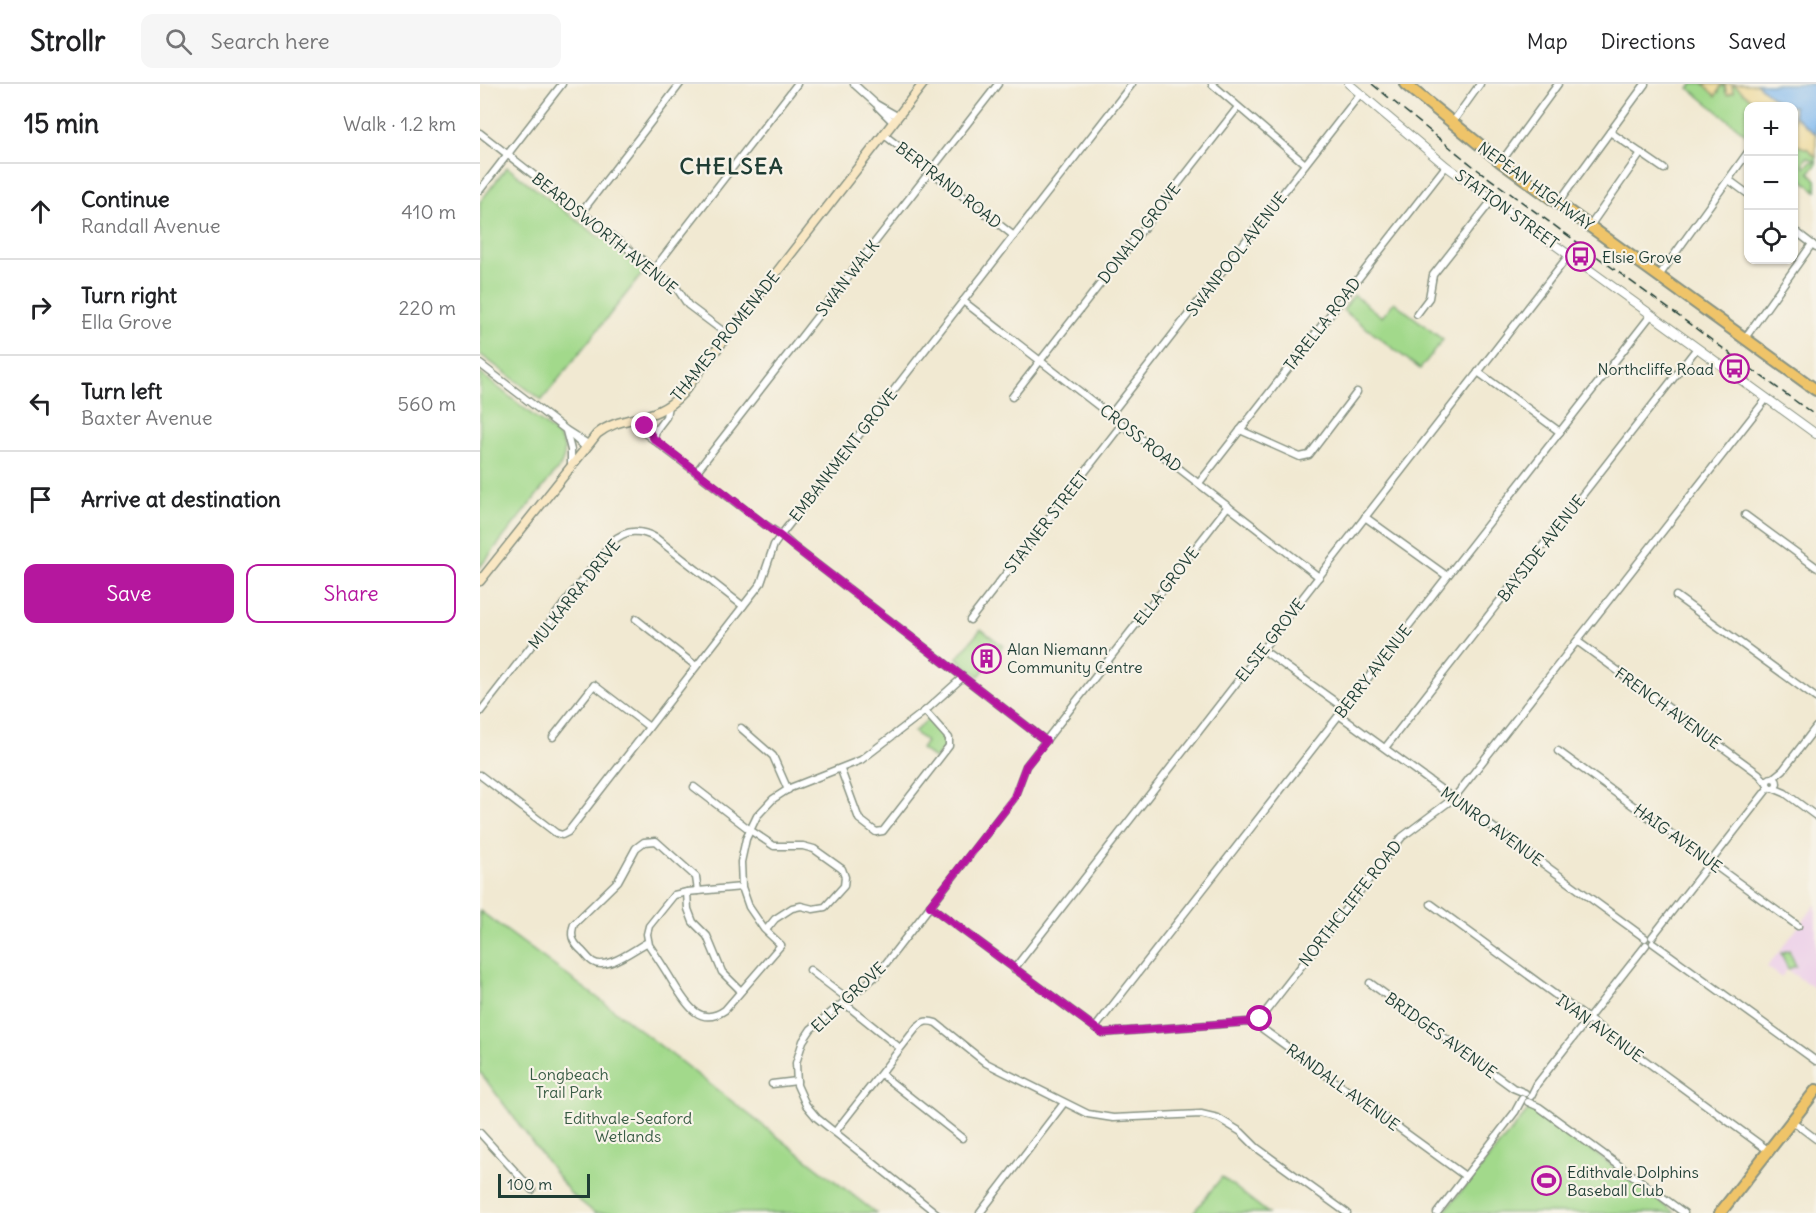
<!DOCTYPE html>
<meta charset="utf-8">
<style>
body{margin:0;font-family:Delius,sans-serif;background:#f6f6f6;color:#202124}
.controls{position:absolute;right:18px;top:18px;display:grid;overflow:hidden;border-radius:12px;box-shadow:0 2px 4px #0004}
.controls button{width:54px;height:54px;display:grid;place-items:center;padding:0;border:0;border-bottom:2px solid #e0e0e0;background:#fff;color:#202124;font:30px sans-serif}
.scale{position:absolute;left:18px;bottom:15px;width:92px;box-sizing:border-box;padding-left:6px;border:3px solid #1f3d34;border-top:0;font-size:16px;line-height:21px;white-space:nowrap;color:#1f3d34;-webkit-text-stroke:4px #f7f3e8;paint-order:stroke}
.stop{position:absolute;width:18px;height:18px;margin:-14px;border:4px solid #b5179e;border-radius:50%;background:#fff}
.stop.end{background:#b5179e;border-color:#fff;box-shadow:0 2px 6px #0008}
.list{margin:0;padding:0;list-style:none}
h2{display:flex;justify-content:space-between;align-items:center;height:78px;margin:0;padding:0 24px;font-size:26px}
h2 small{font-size:20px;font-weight:400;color:#757577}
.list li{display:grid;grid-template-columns:39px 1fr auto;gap:18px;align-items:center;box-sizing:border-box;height:96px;padding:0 24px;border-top:2px solid #e0e0e0}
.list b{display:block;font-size:22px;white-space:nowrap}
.list p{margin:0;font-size:20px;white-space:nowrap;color:#757577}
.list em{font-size:20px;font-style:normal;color:#757577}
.actions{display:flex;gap:12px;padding:18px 24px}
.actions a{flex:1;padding:14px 0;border:2px solid #b5179e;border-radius:12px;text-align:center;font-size:21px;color:#b5179e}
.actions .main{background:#b5179e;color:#fff}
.icon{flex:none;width:33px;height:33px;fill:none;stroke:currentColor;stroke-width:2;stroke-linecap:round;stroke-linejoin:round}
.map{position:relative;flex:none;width:1336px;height:1129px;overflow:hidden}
header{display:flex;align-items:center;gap:36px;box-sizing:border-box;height:84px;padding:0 30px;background:#fff;border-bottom:2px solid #e0e0e0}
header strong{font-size:28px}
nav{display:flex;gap:33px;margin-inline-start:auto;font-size:21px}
.search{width:420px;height:54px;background:#f6f6f6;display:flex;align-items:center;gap:15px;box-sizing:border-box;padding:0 21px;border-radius:12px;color:#757577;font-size:22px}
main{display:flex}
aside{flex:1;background:#fff}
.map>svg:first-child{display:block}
.built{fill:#edd1e9}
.green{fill:#a2d98b;stroke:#608b60;stroke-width:1.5}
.sand{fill:#eeda9e;stroke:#868c69;stroke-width:1.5}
.water{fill:#7fb8ef;stroke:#4f7a92;stroke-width:1.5}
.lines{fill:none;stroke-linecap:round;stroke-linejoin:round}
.minor-casing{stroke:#889383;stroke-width:9}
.tertiary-casing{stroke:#889383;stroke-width:10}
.secondary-casing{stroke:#889383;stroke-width:11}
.trunk-casing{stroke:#889383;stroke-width:14}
.minor{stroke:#fff;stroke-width:6}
.tertiary{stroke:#fff;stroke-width:8}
.secondary{stroke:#f9e7c3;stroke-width:8}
.trunk{stroke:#efc469;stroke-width:10}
.rail{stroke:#1f3d34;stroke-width:1.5;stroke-dasharray:9 4.5;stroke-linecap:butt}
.route{stroke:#b5179e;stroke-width:8}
.labels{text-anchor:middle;stroke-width:4.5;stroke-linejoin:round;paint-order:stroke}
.street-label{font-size:16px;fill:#1f3d34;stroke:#f7f3e8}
.poi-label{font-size:16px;fill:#1f3d34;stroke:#f7f3e8;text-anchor:start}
.park-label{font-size:16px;fill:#395c45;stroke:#f7f3e8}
.district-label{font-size:22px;font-weight:bold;letter-spacing:1.5px;fill:#1f3d34;stroke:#f7f3e8}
</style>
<header>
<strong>Strollr</strong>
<div class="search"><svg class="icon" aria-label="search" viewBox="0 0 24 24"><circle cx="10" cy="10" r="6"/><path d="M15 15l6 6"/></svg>Search here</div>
<nav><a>Map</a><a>Directions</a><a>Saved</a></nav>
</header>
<main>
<aside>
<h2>15 min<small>Walk · 1.2 km</small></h2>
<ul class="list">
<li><svg class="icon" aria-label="ahead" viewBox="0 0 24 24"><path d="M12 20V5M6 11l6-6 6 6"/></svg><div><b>Continue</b><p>Randall Avenue</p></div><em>410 m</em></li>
<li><svg class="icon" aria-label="right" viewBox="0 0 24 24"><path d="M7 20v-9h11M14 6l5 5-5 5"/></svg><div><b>Turn right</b><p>Ella Grove</p></div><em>220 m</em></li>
<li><svg class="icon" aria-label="left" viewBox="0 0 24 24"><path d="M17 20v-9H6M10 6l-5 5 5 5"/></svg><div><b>Turn left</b><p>Baxter Avenue</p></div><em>560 m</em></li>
<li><svg class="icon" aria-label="arrive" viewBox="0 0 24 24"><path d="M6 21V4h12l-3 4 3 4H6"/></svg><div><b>Arrive at destination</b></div></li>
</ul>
<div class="actions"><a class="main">Save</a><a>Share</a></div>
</aside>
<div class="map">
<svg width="1336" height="1129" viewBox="0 0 1336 1129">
<rect width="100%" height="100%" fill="#f7f3e8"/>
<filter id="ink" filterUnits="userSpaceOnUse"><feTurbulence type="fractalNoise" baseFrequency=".0167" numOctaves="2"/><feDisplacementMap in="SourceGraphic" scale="12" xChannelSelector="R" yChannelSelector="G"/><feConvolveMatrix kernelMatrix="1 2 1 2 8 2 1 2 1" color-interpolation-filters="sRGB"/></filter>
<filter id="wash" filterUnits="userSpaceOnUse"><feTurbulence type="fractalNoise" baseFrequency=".008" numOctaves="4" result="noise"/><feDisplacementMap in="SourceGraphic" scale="24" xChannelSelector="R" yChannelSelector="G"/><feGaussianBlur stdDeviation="1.35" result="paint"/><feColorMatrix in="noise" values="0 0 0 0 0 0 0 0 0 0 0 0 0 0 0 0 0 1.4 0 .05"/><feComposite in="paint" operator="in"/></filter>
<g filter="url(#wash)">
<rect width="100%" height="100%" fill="#f1e9d2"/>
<polygon class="built" points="1336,820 1336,905 1307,886 1301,893 1287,883"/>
<g class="green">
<polygon points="1213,0 1224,0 1239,8 1240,3 1244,1 1246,9 1249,10 1253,8 1252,2 1255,1 1279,22 1268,22 1268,52 1209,4"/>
<polygon points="1314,60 1328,65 1336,73 1336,77 1327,73 1323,80 1326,83 1330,78 1336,78 1336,81 1329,88 1336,96 1336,107 1314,88 1314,74 1316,71 1314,69"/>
<polygon points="27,83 120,154 126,153 166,185 62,316 0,270 0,118"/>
<polygon points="874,211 902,233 914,218 963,256 940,285 863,226"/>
<path d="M0 289 75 349C86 360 87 369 80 382L0 483Z"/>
<polygon points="501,545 523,562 499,592 477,574"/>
<polygon points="448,635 465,655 464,664 455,675 441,665 446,658 434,648"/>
<polygon points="0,827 138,929 396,1129 115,1129 90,1109 0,988"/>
<polygon points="1309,866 1316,882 1308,885 1301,869"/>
<polygon points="1052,1022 1195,1129 963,1129"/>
<polygon points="742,1093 788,1129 713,1129"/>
</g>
<g class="sand">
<polygon points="1224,0 1277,0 1303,22 1279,22 1255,1 1252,2 1253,8 1247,11 1245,1 1241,2 1236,12"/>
<polygon points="1314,31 1336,50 1336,73 1328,65 1314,60"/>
</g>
<polygon class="water" points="1277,0 1336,0 1336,50 1314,31 1314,22 1303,22"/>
</g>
<g filter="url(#ink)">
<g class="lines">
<defs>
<g id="minor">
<polyline points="374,0 396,20 417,32"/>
<polyline points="732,0 825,80"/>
<polyline points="398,23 413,38"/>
<polyline points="972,39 1000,0"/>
<polyline points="1130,48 1184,85"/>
<polyline points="0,49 174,185 196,203 208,221 248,251"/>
<polyline points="403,50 534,152"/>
<polyline points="1021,78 1078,0"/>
<polyline points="1249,96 1268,110"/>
<polyline points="0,106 82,0"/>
<polyline points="1078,119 1165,0"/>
<polyline points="101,129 200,0"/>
<polyline points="1110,142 1161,69"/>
<polyline points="1314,146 1336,163"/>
<polyline points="174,185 317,0"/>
<polyline points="1179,192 1268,68"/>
<polyline points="483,217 839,493"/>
<polyline points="937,230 949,214 953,191 1013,115"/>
<polyline points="1265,254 1332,160"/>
<polyline points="0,280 86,346 108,360"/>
<polyline points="998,288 1080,348"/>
<polyline points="532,313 758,23"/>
<polyline points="631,330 880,10"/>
<polyline points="157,335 166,350 284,440 301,451 313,462 566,657"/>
<polyline points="760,346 820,373 829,371 877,308"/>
<polyline points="86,347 91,366 91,381"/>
<polyline points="91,351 105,363"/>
<polyline points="174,355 176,346 186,333 188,322"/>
<polyline points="217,387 518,0"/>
<polyline points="719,399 966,82"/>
<polyline points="1265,431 1336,483"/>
<polyline points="885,433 967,492"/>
<polyline points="1196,512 1336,614"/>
<polyline points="156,535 216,582"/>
<polyline points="490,536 642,340"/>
<polyline points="1097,557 1279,690 1287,700"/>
<polyline points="783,566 864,624"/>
<path d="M0 628 132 458C146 445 160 445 176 454L263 522"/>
<polyline points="859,631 1165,854"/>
<polyline points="261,644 293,672 308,706"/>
<polyline points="73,653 114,601 169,643"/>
<polyline points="905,664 1217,264"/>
<polyline points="1078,667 1318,842"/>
<polyline points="361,686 379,735 396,748 403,747 469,662 469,654 445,627"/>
<polyline points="0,691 76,749 82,751 88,748 281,499 294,461 301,451 652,0"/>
<circle cx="1292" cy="699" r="5"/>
<polyline points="1293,694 1303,686 1336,643"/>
<polyline points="214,703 270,746 294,762 323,762 334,765 362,785 365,793 364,802 345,823 333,825 321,822 312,824 295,835 286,846"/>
<polyline points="1293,704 1305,709 1336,732"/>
<path d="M262 803 207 808 194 811 169 842 167 850 169 861C177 873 185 885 192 897 205 917 218 945 245 926L301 861 284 845 269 823 262 803 261 778 266 755 277 732 293 715 310 704 381 676 445 627 483 593"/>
<polyline points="207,808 208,825 213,838 227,852 242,888 261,907"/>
<polyline points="951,820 1289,1067"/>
<polyline points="450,822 622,949 768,938 776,940 985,1092"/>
<polyline points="1172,853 1289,703"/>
<path d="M168 858C154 865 127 887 113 878 108 875 105 869 100 865 92 857 90 851 94 840L138 797 156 764 164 758 176 757 216 793 218 807"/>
<polyline points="1173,859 1336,977"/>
<polyline points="534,885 1089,171"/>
<polyline points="330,886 368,915"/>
<polyline points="890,899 1033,1004 1045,1009"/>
<polyline points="364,919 420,964"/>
<polyline points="776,940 922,753 974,714 1287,314"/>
<polyline points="615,944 1171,231"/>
<polyline points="401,990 482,1054"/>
<polyline points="292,1000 317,997"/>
<polyline points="1051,1012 1057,1000 1166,861"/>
<polyline points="1048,1018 1059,1023 1204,1129"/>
<polyline points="1312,1037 1336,1055"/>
<path d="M355 1048 437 943C443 937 448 936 456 939L506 979 608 1030 633 1034 721 1030 738 1034 761 1048 777 1064 867 1129"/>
<polyline points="0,1049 52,1106"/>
<polyline points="456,1129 337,1034 326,1021 317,1001 316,979 323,957 331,945 396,892 534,714 546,682 748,422"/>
<polyline points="500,1129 584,1019"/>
<polyline points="957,1129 1035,1028 1042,1015"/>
</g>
<polyline id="tertiary" points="869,0 966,82 1336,350"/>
<path id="secondary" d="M0 497 117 350C143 329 174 340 202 310L443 0"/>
<g id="trunk">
<polyline points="925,0 1021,78 1336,306"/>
<polyline points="1240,1129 1336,1006"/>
</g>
</defs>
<use href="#minor" class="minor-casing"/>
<use href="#tertiary" class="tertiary-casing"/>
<use href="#secondary" class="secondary-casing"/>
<use href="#trunk" class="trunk-casing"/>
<use href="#minor" class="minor"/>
<use href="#tertiary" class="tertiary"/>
<use href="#secondary" class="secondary"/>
<use href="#trunk" class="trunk"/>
<polyline class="rail" points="892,0 998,86 1336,332"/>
</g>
</g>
<g class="lines" filter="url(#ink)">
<polyline class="route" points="165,342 174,355 566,657 546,682 534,714 450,822 622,949 768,938 776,940 780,935"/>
</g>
<defs>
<symbol id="bus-ring" viewBox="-11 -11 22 22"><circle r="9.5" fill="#f7f3e8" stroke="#b5179e" stroke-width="1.5"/><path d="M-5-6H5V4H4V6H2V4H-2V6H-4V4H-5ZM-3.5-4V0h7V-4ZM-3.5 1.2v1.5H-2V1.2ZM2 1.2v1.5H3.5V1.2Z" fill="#b5179e"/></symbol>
<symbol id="building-ring" viewBox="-11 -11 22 22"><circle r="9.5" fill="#f7f3e8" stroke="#b5179e" stroke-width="1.5"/><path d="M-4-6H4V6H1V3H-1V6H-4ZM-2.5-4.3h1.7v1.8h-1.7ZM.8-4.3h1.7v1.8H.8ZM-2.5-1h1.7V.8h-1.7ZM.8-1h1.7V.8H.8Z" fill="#b5179e"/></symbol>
<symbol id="stadium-ring" viewBox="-11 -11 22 22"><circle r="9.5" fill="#f7f3e8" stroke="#b5179e" stroke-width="1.5"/><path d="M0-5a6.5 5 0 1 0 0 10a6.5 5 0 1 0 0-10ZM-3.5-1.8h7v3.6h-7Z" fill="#b5179e"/></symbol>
</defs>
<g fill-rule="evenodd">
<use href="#bus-ring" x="1084" y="156" width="33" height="33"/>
<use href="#bus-ring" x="1238" y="268" width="33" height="33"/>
<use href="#building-ring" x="490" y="558" width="33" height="33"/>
<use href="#stadium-ring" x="1050" y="1080" width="33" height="33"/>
</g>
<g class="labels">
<g class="street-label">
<text transform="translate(469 101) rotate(38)" y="6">BERTRAND ROAD</text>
<text transform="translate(1056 102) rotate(36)" y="6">NEPEAN HIGHWAY</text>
<text transform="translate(1027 125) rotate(36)" y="6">STATION STREET</text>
<text transform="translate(125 149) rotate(39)" y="6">BEARDSWORTH AVENUE</text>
<text transform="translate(659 149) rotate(-52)" y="6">DONALD GROVE</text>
<text transform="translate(756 170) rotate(-52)" y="6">SWANPOOL AVENUE</text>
<text transform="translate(367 194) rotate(-52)" y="6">SWAN WALK</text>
<text transform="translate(842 240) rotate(-52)" y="6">TARELLA ROAD</text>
<text transform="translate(245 252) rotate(-51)" y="6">THAMES PROMENADE</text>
<text transform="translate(661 354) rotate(38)" y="6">CROSS ROAD</text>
<text transform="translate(363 371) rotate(-52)" y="6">EMBANKMENT GROVE</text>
<text transform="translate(566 438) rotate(-52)" y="6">STAYNER STREET</text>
<text transform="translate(1061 464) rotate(-52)" y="6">BAYSIDE AVENUE</text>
<text transform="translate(686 502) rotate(-52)" y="6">ELLA GROVE</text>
<text transform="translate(94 510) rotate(-51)" y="6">MULKARRA DRIVE</text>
<text transform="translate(790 556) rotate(-52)" y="6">ELSIE GROVE</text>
<text transform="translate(893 587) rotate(-52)" y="6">BERRY AVENUE</text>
<text transform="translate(1188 624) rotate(36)" y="6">FRENCH AVENUE</text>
<text transform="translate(1012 742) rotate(36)" y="6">MUNRO AVENUE</text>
<text transform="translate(1198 754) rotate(36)" y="6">HAIG AVENUE</text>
<text transform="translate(870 819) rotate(-52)" y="6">NORTHCLIFFE ROAD</text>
<text transform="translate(368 913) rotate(-43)" y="6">ELLA GROVE</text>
<text transform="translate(1120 944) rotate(36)" y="6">IVAN AVENUE</text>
<text transform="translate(961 951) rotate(36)" y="6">BRIDGES AVENUE</text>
<text transform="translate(863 1003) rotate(36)" y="6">RANDALL AVENUE</text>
</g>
<g class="poi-label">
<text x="1122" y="179">Elsie Grove</text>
<text x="1234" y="291" text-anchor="end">Northcliffe Road</text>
<text x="527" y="571">Alan Niemann<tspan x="527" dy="18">Community Centre</tspan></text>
<text x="1087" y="1094">Edithvale Dolphins<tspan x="1087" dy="18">Baseball Club</tspan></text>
</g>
<g class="park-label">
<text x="89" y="996">Longbeach<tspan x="89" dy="18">Trail Park</tspan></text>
<text x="148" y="1040">Edithvale-Seaford<tspan x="148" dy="18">Wetlands</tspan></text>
</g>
<g class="district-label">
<text x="252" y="90">CHELSEA</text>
</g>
</g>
</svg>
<div class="controls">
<button>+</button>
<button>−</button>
<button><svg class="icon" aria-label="locate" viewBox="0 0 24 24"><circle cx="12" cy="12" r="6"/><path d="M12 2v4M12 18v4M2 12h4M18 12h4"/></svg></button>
</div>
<div class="scale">100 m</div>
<div class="stop" style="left:780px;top:935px"></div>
<div class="stop end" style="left:165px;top:342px"></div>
</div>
</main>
